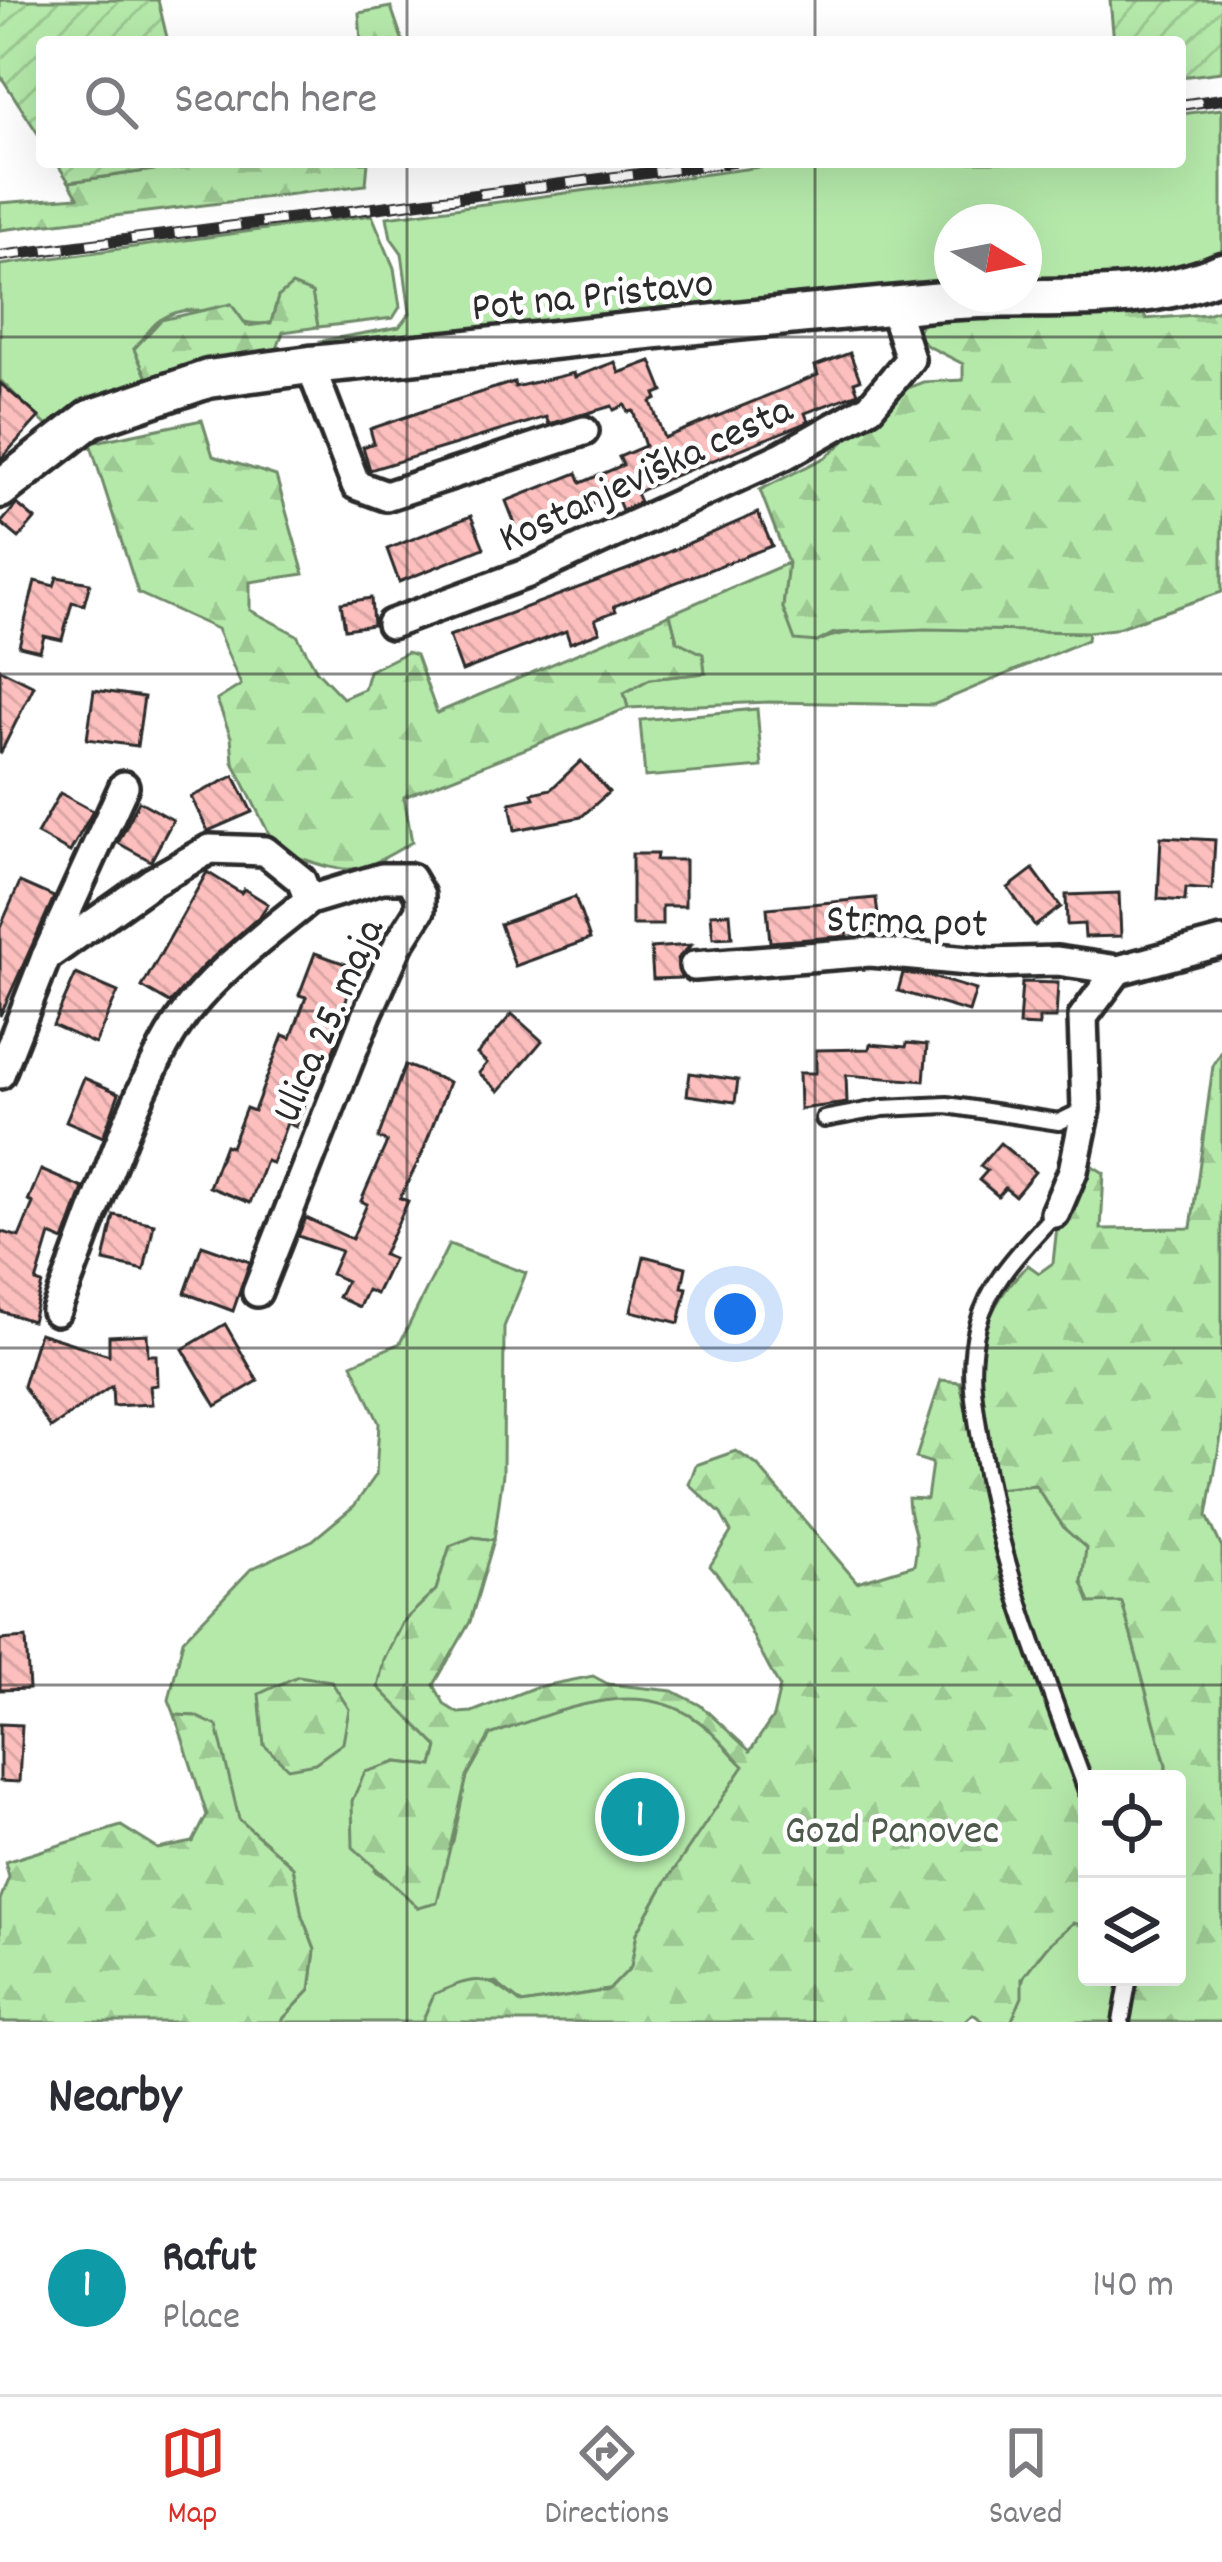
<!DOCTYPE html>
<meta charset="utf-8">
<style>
body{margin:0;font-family:Dekko,sans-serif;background:#f2f2f3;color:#2b2b33}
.controls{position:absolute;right:36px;bottom:36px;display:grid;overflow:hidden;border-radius:12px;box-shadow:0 12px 48px #0002}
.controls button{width:108px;height:108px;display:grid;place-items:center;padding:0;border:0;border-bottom:3px solid #e1e1e2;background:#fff;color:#2b2b33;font:60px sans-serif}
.compass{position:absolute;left:934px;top:204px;width:108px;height:108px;border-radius:50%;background:#fff;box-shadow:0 12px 48px #0002;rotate:100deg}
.you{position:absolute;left:735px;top:1314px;width:42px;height:42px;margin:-30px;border:9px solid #fff;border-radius:50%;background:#1a73e8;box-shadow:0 0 0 18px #1a73e833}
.badge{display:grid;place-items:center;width:78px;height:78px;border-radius:50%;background:#d93025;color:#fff;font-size:39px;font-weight:700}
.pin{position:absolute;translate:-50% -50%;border:6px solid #fff;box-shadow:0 3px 12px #0006}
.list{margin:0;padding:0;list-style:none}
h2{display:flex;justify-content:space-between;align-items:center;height:156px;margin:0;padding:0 48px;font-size:51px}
h2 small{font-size:39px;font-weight:400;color:#7c7c81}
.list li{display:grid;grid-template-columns:78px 1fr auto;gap:36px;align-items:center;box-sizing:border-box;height:216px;padding:0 48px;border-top:3px solid #e1e1e2}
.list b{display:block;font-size:45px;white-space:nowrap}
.list p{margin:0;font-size:39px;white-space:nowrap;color:#7c7c81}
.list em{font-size:39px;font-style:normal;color:#7c7c81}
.icon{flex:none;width:66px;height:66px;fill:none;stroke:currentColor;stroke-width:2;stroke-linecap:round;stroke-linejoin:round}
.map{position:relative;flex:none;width:1222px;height:2022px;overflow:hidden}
.search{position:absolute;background:#fff;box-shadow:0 12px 48px #0002;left:36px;right:36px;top:36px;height:132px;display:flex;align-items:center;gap:30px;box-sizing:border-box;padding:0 42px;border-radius:12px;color:#7c7c81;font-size:45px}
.sheet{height:372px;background:#fff}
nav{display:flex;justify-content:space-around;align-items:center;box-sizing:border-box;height:168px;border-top:3px solid #e1e1e2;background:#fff;font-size:33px;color:#7c7c81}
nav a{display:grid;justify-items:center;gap:6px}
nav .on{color:#d93025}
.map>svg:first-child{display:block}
.green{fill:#b5e9aa;stroke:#708a6a;stroke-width:3}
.forest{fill:url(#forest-firs);stroke:#708a6a;stroke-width:3}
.garden{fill:url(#garden-furrows);stroke:#708a6a;stroke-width:3}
.building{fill:url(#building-back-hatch);stroke:#2b2b2b;stroke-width:3}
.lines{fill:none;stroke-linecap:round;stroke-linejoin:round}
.lane-casing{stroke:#2b2b2b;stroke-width:22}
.street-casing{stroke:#2b2b2b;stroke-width:36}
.secondary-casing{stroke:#2b2b2b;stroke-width:45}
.lane{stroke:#fff;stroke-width:14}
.street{stroke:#fff;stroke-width:27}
.secondary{stroke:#fff;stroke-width:36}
.rail-casing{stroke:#2b2b2b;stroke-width:12}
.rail{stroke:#fff;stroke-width:8;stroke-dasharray:22;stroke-linecap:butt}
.grid{fill:none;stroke:#2b2b2b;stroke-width:3;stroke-opacity:0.55}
.labels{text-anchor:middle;stroke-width:9;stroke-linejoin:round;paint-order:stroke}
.street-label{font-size:42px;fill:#2b2b2b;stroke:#fff}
.park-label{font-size:42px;fill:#4e5a4b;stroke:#fff}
</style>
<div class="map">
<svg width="1222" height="2022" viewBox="0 0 1222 2022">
<defs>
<pattern id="forest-firs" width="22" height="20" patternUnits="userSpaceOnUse" patternTransform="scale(3)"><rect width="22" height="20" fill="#b5e9aa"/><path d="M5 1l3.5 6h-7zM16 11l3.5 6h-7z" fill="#9cc892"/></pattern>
<pattern id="garden-furrows" width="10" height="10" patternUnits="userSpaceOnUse" patternTransform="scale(3)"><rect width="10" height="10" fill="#b5e9aa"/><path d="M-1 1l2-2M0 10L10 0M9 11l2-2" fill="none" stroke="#9cc892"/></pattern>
<pattern id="building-back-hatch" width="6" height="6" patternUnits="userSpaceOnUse" patternTransform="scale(3)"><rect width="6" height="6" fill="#fcbfbd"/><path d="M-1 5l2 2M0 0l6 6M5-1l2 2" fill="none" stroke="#d8a4a3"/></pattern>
</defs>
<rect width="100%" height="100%" fill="#fff"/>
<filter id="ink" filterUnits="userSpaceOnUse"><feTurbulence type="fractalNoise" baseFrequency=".00833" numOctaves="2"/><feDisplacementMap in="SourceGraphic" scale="24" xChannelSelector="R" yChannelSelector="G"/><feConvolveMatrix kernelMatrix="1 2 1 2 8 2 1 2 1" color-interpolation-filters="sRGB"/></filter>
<g filter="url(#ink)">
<g class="green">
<path d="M1222 109V260L1155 277 1024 284V222H952V281C923 280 900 282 873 294L321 350 320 341 399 327 410 313 402 253 391 238 387 217 797 162H1180V114Z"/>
<path d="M372 215 394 268 400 307 393 318 318 327 312 294 278 297 271 323C230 329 200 294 160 320 151 326 142 340 134 349L149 382 100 397 48 427 0 380V265Z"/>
<path d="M788 563 783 608 817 642C862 618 1029 631 1088 633L1087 640 933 705 769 702 628 708 624 693 650 679 705 673 677 641 670 614Z"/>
<polygon points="757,709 762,767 645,777 640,720"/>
<path d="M449 1244 526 1273 504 1327 503 1474 494 1540 473 1537 450 1546 436 1590 402 1623 384 1660 379 1687 438 1747 433 1766 397 1762 375 1871 398 1886 417 1907 453 1841 467 1776 490 1735C554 1713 635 1674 697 1720 715 1732 729 1752 745 1767L664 1885 637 1933 631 1967 609 1990 522 2004 495 1982 434 1994 422 2022H280L310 1990 315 1950 302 1916 293 1867 239 1819 227 1783 195 1716 175 1715 169 1700 183 1640 251 1569 313 1540 354 1506 376 1475 379 1423 352 1364 400 1343Z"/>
<polygon points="1035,1485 1065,1529 1087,1548 1082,1582 1122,1602 1166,1765 1166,1779 1089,1779 1050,1678 998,1512 994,1489"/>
<path d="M1073 1923 1087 1926V1977H1122L1113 2022H1005L1011 2021C1018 2005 1020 1984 1025 1974 1035 1954 1056 1938 1073 1923Z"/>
</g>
<g class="forest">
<polygon points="391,7 403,42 361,42 359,13"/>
<polygon points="211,162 368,162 366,185 0,230 0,203 78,197 69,182"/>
<polygon points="292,285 312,293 318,327 283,332 276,352 149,382 134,349 161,320 231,304 247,326 271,323 278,297"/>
<polygon points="1138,302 1146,319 1206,314 1222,309 1222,592 1114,629 1088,632 925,629 834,633 817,642 795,640 783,608 788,563 760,490 826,457 903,390 923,382 963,380 963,364 926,345 917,335 921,326 941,313"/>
<path d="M202 420 213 456 276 476 304 574 250 582V610L297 635 317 671 343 698 364 689 369 671 407 652 416 655 437 713 670 614 677 641 703 654 705 673 650 679 624 693 628 708 404 797 412 842C348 881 345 873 277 850L233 762 231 737 217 700 241 685 217 629 138 593 90 443Z"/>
<path d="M1222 1051V1430L1207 1516 1222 1548V2022H1127L1135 1977H1177V1779H1166V1765L1122 1602 1090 1603 1082 1582 1086 1548 1065 1529 1035 1485 994 1489C982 1402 956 1332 1028 1265L1039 1273 1053 1263 1058 1217 1081 1159 1104 1173 1101 1229 1191 1228 1213 1066Z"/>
<path d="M941 1380 960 1382 997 1558 1087 1808V1926L1073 1923 1048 1945 1022 1978V1997L1011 2022H984L973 2014 964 2022H422L434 1994C477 1975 485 1974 522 2004L609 1990 631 1967 637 1933 664 1885 744 1766C729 1752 714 1732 697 1720 635 1675 554 1713 490 1735L467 1776 437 1902 418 1907 353 1847 352 1801 365 1772 397 1762 433 1766 438 1747 378 1687 384 1660 402 1623 436 1590 450 1546 473 1537 494 1540 470 1622 434 1685 445 1705 458 1713 472 1712 533 1688 593 1676 608 1684 673 1691 700 1705 750 1751 773 1717 780 1687C754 1647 742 1601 710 1566L731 1532 721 1514 689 1484 696 1465 736 1451 757 1465 857 1582 914 1565C921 1529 909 1530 908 1498L927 1499 932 1463 916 1458Z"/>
<polygon points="298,1676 331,1681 349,1709 343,1743 315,1763 288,1768 264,1745 259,1694"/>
<polygon points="175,1715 195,1716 217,1726 239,1819 293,1867 302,1916 315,1950 310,1990 280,2022 0,2022 0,1900 9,1877 5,1862 121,1826 158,1849 193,1842 207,1815"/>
</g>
<g class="garden">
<polygon points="0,0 158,0 168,42 42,42 42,140 0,75"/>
<polygon points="1110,0 1222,0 1222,72 1180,77 1180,42 1114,42"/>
<polygon points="56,162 195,162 195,164 69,182"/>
</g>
<g class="building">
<polygon points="850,353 860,380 854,382 858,393 805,413 808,421 803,424 659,482 636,493 640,502 622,510 616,495 519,534 506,501 577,473 581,483 623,465 619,457 645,446 633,411 628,412 625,405 614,410 612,406 549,424 546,417 370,470 363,447 374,443 370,429 453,401 514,382 515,387 574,373 575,377 615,362 619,373 651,361 663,391 655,394 657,399 651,402 664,438 818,375 815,366"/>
<polygon points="0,383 39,417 0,460"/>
<polygon points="17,504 35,519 19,538 1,523"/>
<polygon points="758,513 772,546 614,606 616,611 595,619 600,632 570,643 566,631 462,671 449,636 634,567"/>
<polygon points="471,516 484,548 399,582 387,549"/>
<polygon points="57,577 90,583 84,605 72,602 62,640 44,636 40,651 19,646 35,581 54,586"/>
<polygon points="371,598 373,625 345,629 341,603"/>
<polygon points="0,669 34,686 0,754"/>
<polygon points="94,690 144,697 137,746 87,739"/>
<polygon points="581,761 609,792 581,817 515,830 510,803 534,798 532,793 551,789"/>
<polygon points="234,776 252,812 208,831 191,797"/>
<polygon points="60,793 93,811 70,852 37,834"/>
<polygon points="139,801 173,820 151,861 118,843"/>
<polygon points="1161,837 1215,840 1212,890 1186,888 1185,901 1158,899"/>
<polygon points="632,854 657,854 656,860 685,860 685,906 662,906 662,925 632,925"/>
<polygon points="1033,869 1061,907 1035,926 1008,888"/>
<polygon points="207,872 241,893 244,889 268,904 260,916 203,966 170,1003 142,987"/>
<polygon points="20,882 54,897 0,1016 0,928"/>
<polygon points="1119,893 1121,936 1085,937 1084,924 1067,925 1066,895"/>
<polygon points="575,897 590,939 515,966 500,924"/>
<polygon points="876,898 879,925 846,928 847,936 770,942 767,908"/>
<polygon points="730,913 732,937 713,938 711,914"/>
<polygon points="691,945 677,959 681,978 653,979 651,948"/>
<polygon points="315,953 351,966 344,985 351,987 342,1011 348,1013 332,1054 325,1051 296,1127 287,1123 272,1163 266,1161 250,1203 209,1187 225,1145 231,1147 246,1108 254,1111 283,1035 291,1038 306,997 299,995"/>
<polygon points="903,973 929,976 976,990 969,1012 898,991"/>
<polygon points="76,974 118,992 95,1044 53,1025"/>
<polygon points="1022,982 1058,983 1056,1018 1039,1018 1039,1026 1019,1025"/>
<polygon points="512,1014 542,1041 499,1091 479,1073 487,1063 477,1054"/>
<polygon points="907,1043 927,1045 924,1081 846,1075 847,1103 800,1109 799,1073 816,1073 816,1050 869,1049 870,1044 906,1047"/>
<polygon points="405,1065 449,1082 422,1154 400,1198 408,1201 383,1255 393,1259 376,1294 367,1290 359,1307 338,1297 346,1281 331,1274 341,1251 298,1236 306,1218 352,1239 367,1204 361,1201 387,1142 378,1138"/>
<polygon points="690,1073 738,1080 735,1102 687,1095"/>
<polygon points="84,1078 119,1093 103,1137 66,1121"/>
<polygon points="1000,1143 1035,1172 1015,1196 1005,1188 998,1196 979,1180 987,1171 980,1166"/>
<polygon points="41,1170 83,1188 64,1241 50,1235 36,1282 42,1284 32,1321 0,1311 0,1231 19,1237 33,1203 28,1201"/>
<polygon points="114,1215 154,1224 144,1270 104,1261"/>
<polygon points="202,1245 250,1262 233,1311 185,1293"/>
<polygon points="644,1256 686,1267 682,1287 687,1288 679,1323 631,1311"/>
<polygon points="225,1324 258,1381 216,1406 183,1349"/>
<polygon points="39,1333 109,1355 109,1336 147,1334 148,1355 156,1355 157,1385 150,1386 152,1404 113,1406 112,1386 51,1428 23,1386"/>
<polygon points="26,1638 29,1689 0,1690 0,1640"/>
<polygon points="0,1724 22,1725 19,1782 0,1781"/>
</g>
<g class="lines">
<defs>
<g id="lane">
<polyline points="824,1119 883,1108 947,1105 1059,1122 1086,1109"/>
<path d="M1055 1213C1024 1248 990 1279 978 1325 966 1369 975 1406 982 1451 1001 1569 1046 1679 1087 1791"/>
<polyline points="1121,2022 1129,1977"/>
</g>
<g id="street">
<polyline points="310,365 356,485 386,496 584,431"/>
<polyline points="391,624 528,573 783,456 870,407 910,359 894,308"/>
<path d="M46 957 152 882 210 849 265 851 301 880 309 900C261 939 201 982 170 1036 124 1116 91 1224 56 1311"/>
<polyline points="694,966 870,952 990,963 1057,961 1118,970"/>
<polyline points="0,1074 46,957 124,786"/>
<polyline points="1055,1213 1073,1171 1086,1109 1083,1017 1118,970 1222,942"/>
<polyline points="257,1292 367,1014 398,945 420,910 420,895 410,878 382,878 309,900"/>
</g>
<path id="secondary" d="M0 489 90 419 208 379 310 365C521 344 732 320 943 301 1034 293 1137 309 1222 272"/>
</defs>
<use href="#lane" class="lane-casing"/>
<use href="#street" class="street-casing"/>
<use href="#secondary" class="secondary-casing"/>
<use href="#lane" class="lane"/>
<use href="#street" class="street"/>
<use href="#secondary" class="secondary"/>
<defs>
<g id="rail">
<polyline points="1180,105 1222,99"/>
<polyline points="0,256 732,162"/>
</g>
</defs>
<use href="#rail" class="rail-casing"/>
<use href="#rail" class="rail"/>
</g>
</g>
<path class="grid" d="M407 0V42M815 0V42M407 162V2022M815 162V2022M0 337H1222M0 674H1222M0 1011H1222M0 1348H1222M0 1685H1222"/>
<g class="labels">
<g class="street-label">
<text transform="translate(592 292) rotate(-6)" y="15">Pot na Pristavo</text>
<text transform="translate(644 471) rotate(-25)" y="15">Kostanjeviška cesta</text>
<text transform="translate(907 918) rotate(2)" y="15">Strma pot</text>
<text transform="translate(325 1019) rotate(-66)" y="15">Ulica 25. maja</text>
</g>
<g class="park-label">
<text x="892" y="1842">Gozd Panovec</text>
</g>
</g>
</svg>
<div class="controls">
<button><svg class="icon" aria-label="locate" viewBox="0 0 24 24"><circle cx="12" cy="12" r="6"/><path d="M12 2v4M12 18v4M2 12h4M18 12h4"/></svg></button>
<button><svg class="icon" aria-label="layers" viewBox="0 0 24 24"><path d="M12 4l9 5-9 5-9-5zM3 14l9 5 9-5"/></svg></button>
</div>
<svg class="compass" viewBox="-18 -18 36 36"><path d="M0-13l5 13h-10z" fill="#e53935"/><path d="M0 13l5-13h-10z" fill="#7c7c81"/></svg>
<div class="you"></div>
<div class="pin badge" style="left:640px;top:1817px;background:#0f9aa8">1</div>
<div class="search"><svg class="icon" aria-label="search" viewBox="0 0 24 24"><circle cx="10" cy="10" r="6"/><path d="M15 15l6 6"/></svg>Search here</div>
</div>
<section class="sheet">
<h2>Nearby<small></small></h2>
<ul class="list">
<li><span class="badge" style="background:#0f9aa8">1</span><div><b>Rafut</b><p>Place</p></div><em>140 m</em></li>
</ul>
</section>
<nav>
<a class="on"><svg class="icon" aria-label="map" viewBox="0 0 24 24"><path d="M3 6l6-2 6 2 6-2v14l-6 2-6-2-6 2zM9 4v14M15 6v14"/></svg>Map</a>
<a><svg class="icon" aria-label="directions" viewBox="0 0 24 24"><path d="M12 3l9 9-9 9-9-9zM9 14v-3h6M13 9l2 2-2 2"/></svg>Directions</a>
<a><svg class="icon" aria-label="saved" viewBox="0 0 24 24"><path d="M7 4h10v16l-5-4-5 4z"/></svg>Saved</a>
</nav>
